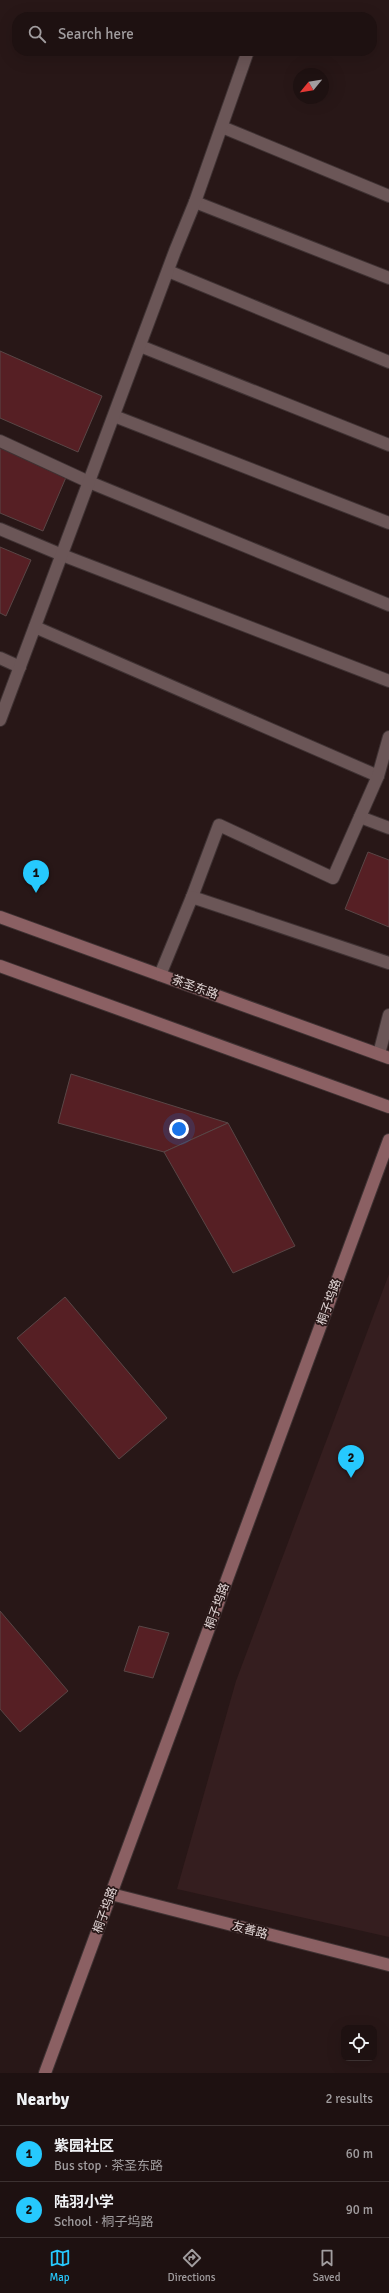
<!DOCTYPE html>
<meta charset="utf-8">
<style>
body{margin:0;font-family:Signika,"Noto Sans SC",sans-serif;background:#261a1a;color:#f1f3f6}
.controls{position:absolute;right:12px;bottom:12px;display:grid;overflow:hidden;border-radius:8px;box-shadow:0 4px 16px #0002}
.controls button{width:36px;height:36px;display:grid;place-items:center;padding:0;border:0;border-bottom:1px solid #3c3131;background:#1e1111;color:#f1f3f6;font:20px sans-serif}
.compass{position:absolute;left:293px;top:68px;width:36px;height:36px;border-radius:50%;background:#1e1111;box-shadow:0 4px 16px #0002;rotate:240deg}
.you{position:absolute;left:179px;top:1129px;width:14px;height:14px;margin:-10px;border:3px solid #fff;border-radius:50%;background:#1a73e8;box-shadow:0 0 0 6px #1a73e833}
.badge{display:grid;place-items:center;width:26px;height:26px;border-radius:50%;background:#26c9fe;color:#111;font-size:13px;font-weight:700}
.pin{position:absolute;translate:-50% -33px;filter:drop-shadow(0 1px 2px #0008)}
.pin::after{content:'';position:absolute;top:21px;width:14px;height:12px;background:inherit;clip-path:polygon(0 0,100% 0,50% 100%)}
.list{margin:0;padding:0;list-style:none}
h2{display:flex;justify-content:space-between;align-items:center;height:52px;margin:0;padding:0 16px;font-size:17px}
h2 small{font-size:13px;font-weight:400;color:#a19d9f}
.list li{display:grid;grid-template-columns:26px 1fr auto;gap:12px;align-items:center;box-sizing:border-box;height:56px;padding:0 16px;border-top:1px solid #3c3131}
.list b{display:block;font-size:15px;white-space:nowrap}
.list p{margin:0;font-size:13px;white-space:nowrap;color:#a19d9f}
.list em{font-size:13px;font-style:normal;color:#a19d9f}
.icon{flex:none;width:22px;height:22px;fill:none;stroke:currentColor;stroke-width:2;stroke-linecap:round;stroke-linejoin:round}
.map{position:relative;flex:none;width:389px;height:2073px;overflow:hidden}
.search{position:absolute;background:#1e1111;box-shadow:0 4px 16px #0002;left:12px;right:12px;top:12px;height:44px;display:flex;align-items:center;gap:10px;box-sizing:border-box;padding:0 14px;border-radius:16px;color:#a19d9f;font-size:15px}
.sheet{height:164px;background:#1e1111}
nav{display:flex;justify-content:space-around;align-items:center;box-sizing:border-box;height:56px;border-top:1px solid #3c3131;background:#1e1111;font-size:11px;color:#a19d9f}
nav a{display:grid;justify-items:center;gap:2px}
nav .on{color:#26c9fe}
.map>svg:first-child{display:block}
.built{fill:#351e1f}
.building{fill:#561f24;stroke:#594646}
.lines{fill:none;stroke-linecap:round;stroke-linejoin:round}
.lane-casing{stroke:#3f3233;stroke-width:14}
.street-casing{stroke:#3f3233;stroke-width:14}
.secondary-casing{stroke:#3f3233;stroke-width:14}
.lane{stroke:#6b5657;stroke-width:12}
.street{stroke:#6b5657;stroke-width:12}
.secondary{stroke:#8b6063;stroke-width:12}
.labels{text-anchor:middle;stroke-width:3.5;stroke-linejoin:round;paint-order:stroke}
.street-label{font-size:12px;fill:#e4d8d8;stroke:#281717}
</style>
<div class="map">
<svg width="389" height="2073" viewBox="0 0 389 2073">
<rect width="100%" height="100%" fill="#281717"/>
<polygon class="built" points="389,1274 389,1937 177,1889 236,1681"/>
<g class="building">
<polygon points="0,351 102,396 78,452 0,418"/>
<polygon points="0,446 67,475 43,531 0,513"/>
<polygon points="0,547 31,560 6,616 0,613"/>
<polygon points="368,852 389,860 389,927 345,909"/>
<polygon points="71,1074 228,1123 164,1152 58,1123"/>
<polygon points="228,1123 295,1246 233,1273 164,1152"/>
<polygon points="65,1297 167,1418 119,1459 17,1338"/>
<polygon points="0,1611 68,1691 20,1732 0,1709"/>
<polygon points="139,1626 169,1633 153,1678 124,1671"/>
</g>
<g class="lines">
<defs>
<g id="lane">
<polyline points="222,127 389,196"/>
<polyline points="195,202 389,278"/>
<polyline points="168,271 389,362"/>
<polyline points="140,346 389,445"/>
<polyline points="114,416 389,523"/>
<polyline points="0,441 89,482 389,605"/>
<polyline points="0,529 62,555 389,681"/>
<polyline points="35,627 378,776"/>
<polyline points="360,817 389,828"/>
<polyline points="192,897 219,825 333,878 378,776 389,737"/>
<polyline points="160,975 192,897 389,963"/>
<polyline points="379,1054 389,1015"/>
</g>
<g id="street">
<polyline points="0,658 20,667"/>
<polyline points="0,720 175,251 195,202 248,51"/>
</g>
<g id="secondary">
<polyline points="0,917 389,1058"/>
<polyline points="0,966 389,1107"/>
<polyline points="111,1894 389,1965"/>
<polyline points="45,2073 389,1140"/>
</g>
</defs>
<use href="#lane" class="lane-casing"/>
<use href="#street" class="street-casing"/>
<use href="#secondary" class="secondary-casing"/>
<use href="#lane" class="lane"/>
<use href="#street" class="street"/>
<use href="#secondary" class="secondary"/>
</g>
<g class="labels">
<g class="street-label">
<text transform="translate(195 987) rotate(20)" y="4">茶圣东路</text>
<text transform="translate(329 1302) rotate(-70)" y="4">桐子坞路</text>
<text transform="translate(217 1606) rotate(-70)" y="4">桐子坞路</text>
<text transform="translate(105 1910) rotate(-70)" y="4">桐子坞路</text>
<text transform="translate(250 1930) rotate(15)" y="4">友善路</text>
</g>
</g>
</svg>
<div class="controls">
<button><svg class="icon" aria-label="locate" viewBox="0 0 24 24"><circle cx="12" cy="12" r="6"/><path d="M12 2v4M12 18v4M2 12h4M18 12h4"/></svg></button>
</div>
<svg class="compass" viewBox="-18 -18 36 36"><path d="M0-13l5 13h-10z" fill="#e53935"/><path d="M0 13l5-13h-10z" fill="#a19d9f"/></svg>
<div class="you"></div>
<div class="pin badge" style="left:36px;top:893px">1</div>
<div class="pin badge" style="left:351px;top:1478px">2</div>
<div class="search"><svg class="icon" aria-label="search" viewBox="0 0 24 24"><circle cx="10" cy="10" r="6"/><path d="M15 15l6 6"/></svg>Search here</div>
</div>
<section class="sheet">
<h2>Nearby<small>2 results</small></h2>
<ul class="list">
<li><span class="badge">1</span><div><b>紫园社区</b><p>Bus stop · 茶圣东路</p></div><em>60 m</em></li>
<li><span class="badge">2</span><div><b>陆羽小学</b><p>School · 桐子坞路</p></div><em>90 m</em></li>
</ul>
</section>
<nav>
<a class="on"><svg class="icon" aria-label="map" viewBox="0 0 24 24"><path d="M3 6l6-2 6 2 6-2v14l-6 2-6-2-6 2zM9 4v14M15 6v14"/></svg>Map</a>
<a><svg class="icon" aria-label="directions" viewBox="0 0 24 24"><path d="M12 3l9 9-9 9-9-9zM9 14v-3h6M13 9l2 2-2 2"/></svg>Directions</a>
<a><svg class="icon" aria-label="saved" viewBox="0 0 24 24"><path d="M7 4h10v16l-5-4-5 4z"/></svg>Saved</a>
</nav>
